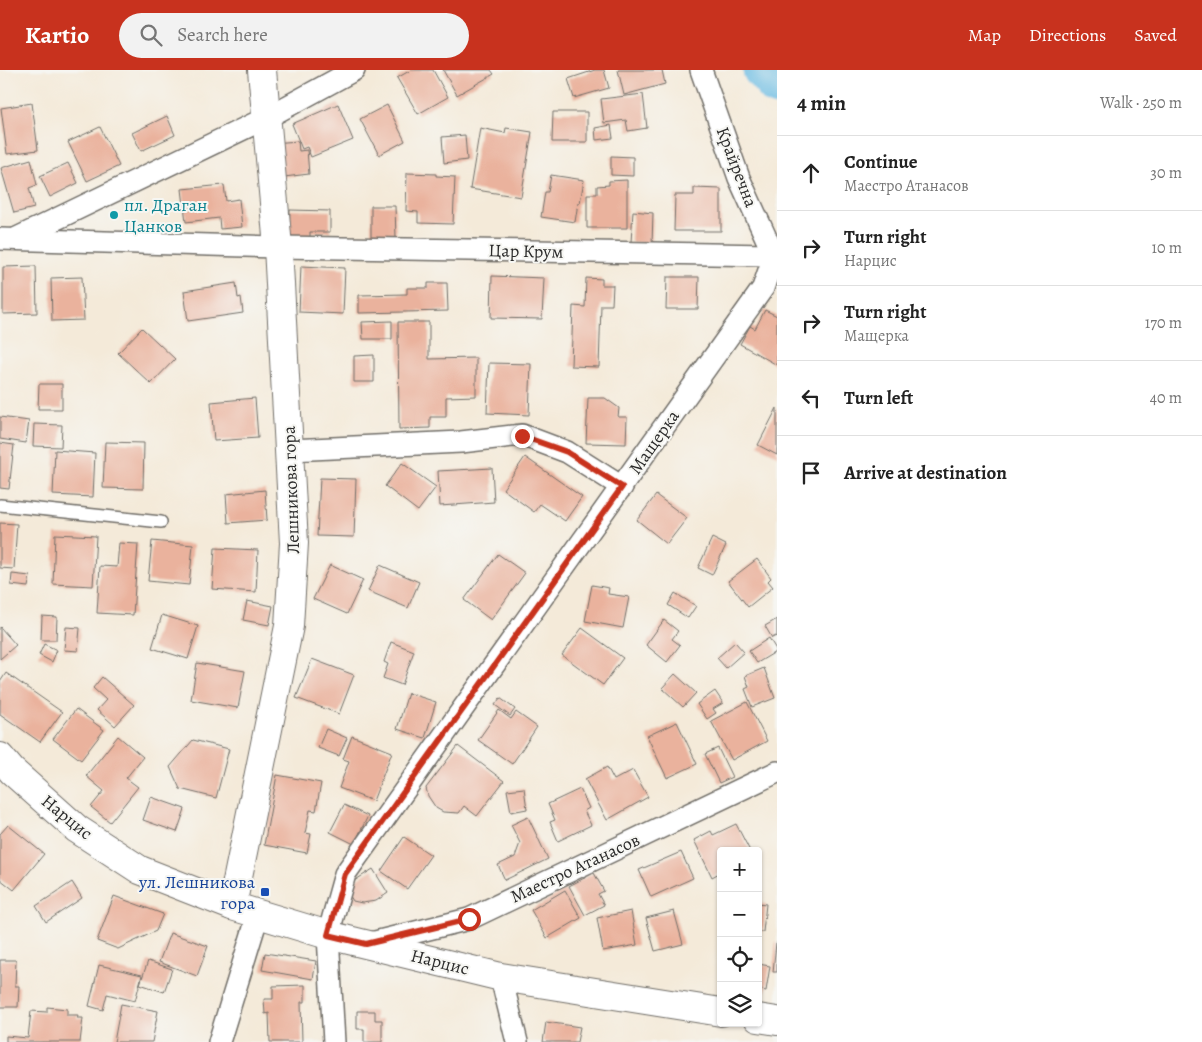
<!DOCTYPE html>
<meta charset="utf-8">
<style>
body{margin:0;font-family:Alegreya,serif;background:#f2f2f2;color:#222}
.controls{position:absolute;right:15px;bottom:15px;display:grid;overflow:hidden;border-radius:5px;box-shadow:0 1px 4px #0004}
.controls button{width:45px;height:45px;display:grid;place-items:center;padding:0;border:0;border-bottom:1px solid #e0e0e0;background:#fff;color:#222;font:25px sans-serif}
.stop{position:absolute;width:15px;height:15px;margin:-11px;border:4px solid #c8321e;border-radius:50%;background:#fff}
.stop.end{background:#c8321e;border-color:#fff;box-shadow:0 1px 5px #0008}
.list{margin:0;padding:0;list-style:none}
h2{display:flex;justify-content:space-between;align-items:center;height:65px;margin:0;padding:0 20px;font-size:21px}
h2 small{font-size:16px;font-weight:400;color:#767676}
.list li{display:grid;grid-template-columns:32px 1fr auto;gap:15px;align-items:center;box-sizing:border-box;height:75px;padding:0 20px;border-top:1px solid #e0e0e0}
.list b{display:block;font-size:19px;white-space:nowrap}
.list p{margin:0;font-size:16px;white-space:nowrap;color:#767676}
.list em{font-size:16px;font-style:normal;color:#767676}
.icon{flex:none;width:28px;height:28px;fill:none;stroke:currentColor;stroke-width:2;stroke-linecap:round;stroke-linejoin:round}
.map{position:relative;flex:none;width:777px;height:972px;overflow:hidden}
header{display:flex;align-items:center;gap:30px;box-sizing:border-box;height:70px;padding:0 25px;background:#c8321e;color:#fff}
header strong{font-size:24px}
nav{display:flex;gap:28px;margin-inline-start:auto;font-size:18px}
.search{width:350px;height:45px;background:#f2f2f2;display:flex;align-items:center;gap:12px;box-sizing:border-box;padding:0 18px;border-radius:28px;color:#767676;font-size:19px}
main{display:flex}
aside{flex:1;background:#fff}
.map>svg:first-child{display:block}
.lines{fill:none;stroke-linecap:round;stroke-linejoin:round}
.river{stroke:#66bae2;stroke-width:39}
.building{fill:#eab29d}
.lane-casing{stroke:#716e68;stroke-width:14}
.street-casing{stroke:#716e68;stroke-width:24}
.secondary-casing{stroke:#716e68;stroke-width:30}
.lane{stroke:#fff;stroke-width:11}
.street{stroke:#fff;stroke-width:21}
.secondary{stroke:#fff;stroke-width:28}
.route{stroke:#c8321e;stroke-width:6}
.culture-dot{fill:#0f9aa8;stroke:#f6f6f2;stroke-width:2}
.transit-dot{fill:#1a4fb4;stroke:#f6f6f2;stroke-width:2}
.labels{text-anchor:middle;stroke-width:4;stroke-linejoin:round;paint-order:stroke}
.street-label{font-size:18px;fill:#2b2b2b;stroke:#f6f6f2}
.culture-label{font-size:18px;fill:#0d838f;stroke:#f6f6f2;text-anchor:start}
.transit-label{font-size:18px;fill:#164399;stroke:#f6f6f2;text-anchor:end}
</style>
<header>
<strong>Kartio</strong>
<div class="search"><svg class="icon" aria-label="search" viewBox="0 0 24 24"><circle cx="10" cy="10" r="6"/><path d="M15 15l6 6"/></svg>Search here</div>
<nav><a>Map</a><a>Directions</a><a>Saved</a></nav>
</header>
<main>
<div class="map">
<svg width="777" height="972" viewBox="0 0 777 972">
<rect width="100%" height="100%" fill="#f6f6f2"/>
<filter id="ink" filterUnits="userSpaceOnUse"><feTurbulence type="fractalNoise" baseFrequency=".02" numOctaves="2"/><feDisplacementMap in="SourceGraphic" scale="10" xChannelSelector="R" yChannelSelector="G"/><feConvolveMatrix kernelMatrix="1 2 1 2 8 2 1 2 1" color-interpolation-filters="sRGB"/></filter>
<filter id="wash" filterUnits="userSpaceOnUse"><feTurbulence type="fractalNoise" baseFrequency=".0096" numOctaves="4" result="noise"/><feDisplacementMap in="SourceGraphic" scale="20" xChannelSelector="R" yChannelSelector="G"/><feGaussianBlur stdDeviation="1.12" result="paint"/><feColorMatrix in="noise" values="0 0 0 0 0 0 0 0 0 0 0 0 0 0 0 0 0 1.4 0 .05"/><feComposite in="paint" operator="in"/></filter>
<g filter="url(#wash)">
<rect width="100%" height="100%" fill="#f4ead9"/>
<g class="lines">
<polyline class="river" points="762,0 777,17"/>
</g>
<g id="blocks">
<g class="building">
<polygon points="411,0 433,0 448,27 418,44 397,8"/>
<polygon points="443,0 491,0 494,4 457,25"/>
<polygon points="595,0 604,0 609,18 574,28 568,9"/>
<polygon points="618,0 662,0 665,14 624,25"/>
<polygon points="643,24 647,58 628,61 626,50 604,53 601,29"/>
<polygon points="32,33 38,80 7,84 1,38"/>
<polygon points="338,34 353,70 311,87 307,77 302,79 292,54"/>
<polygon points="387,35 405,71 379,85 360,49"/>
<polygon points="553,42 587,42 587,72 552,72"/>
<polygon points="167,46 175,65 141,81 132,63"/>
<polygon points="611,55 613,68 596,70 595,58"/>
<polygon points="100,57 119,96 87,111 68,72"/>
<polygon points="480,58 505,63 506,58 532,62 521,127 470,119"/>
<polygon points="465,65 467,90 444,93 442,67"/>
<polygon points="298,71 299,81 307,80 309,104 276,108 273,73"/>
<polygon points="611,86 633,87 633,106 611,105"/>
<polygon points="31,89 37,115 29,118 34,138 14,143 1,98"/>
<polygon points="68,93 78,113 50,127 40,106"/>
<polygon points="407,103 436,104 436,106 455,107 453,154 418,153 418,142 406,141"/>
<polygon points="551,105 584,110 580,133 578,133 575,152 541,147 545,122 548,122"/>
<polygon points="627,110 627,158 587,158 587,124 597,124 597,116 609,115 609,111"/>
<polygon points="224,115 226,131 239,129 242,157 220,159 219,148 186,152 182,119"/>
<polygon points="694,118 721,119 721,161 674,161 675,125 694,125"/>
<polygon points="371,136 395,136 396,168 371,169"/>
<polygon points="290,140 330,141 330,162 310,162 310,171 289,171"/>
<polygon points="633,141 653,143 652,174 631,172"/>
<polygon points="36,196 37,243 3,244 3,197"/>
<polygon points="301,196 345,198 343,244 299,242"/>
<polygon points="492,206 544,208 542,249 491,248"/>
<polygon points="82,207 84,250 52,251 51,208"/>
<polygon points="667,207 699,207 698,239 666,239"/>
<polygon points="586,208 602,209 602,215 613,215 612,235 601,235 599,297 571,296 573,236 585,237"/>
<polygon points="236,213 238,228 241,227 243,243 188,251 184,221"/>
<polygon points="428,213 447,213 448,241 359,243 359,225 407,224 407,218 428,218"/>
<polygon points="765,240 777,246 777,295 740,274 750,256 755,259"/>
<polygon points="392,251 392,269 363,269 362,252"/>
<polygon points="398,252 429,252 429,289 476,288 476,326 446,327 446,347 430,347 430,358 399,359"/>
<polygon points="142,258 175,289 151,314 118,283"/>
<polygon points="374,285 374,312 354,312 354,286"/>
<polygon points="489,293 531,294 529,345 487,343"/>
<polygon points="39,314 62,314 62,339 38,339"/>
<polygon points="255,328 258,368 214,371 211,332"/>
<polygon points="588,328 605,328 619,338 618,347 627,347 626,374 586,373"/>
<polygon points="777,338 777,385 758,375"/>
<polygon points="0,347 29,351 26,373 0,369"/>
<polygon points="34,354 62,355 61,377 33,376"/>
<polygon points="105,372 144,373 143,419 103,418"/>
<polygon points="0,373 14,375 9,419 0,418"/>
<polygon points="55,380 95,383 93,427 53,425"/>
<polygon points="525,387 582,427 565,451 540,434 534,442 503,419"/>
<polygon points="402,393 436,417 418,441 385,416"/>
<polygon points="492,398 494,432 440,436 438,401"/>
<polygon points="320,408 356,409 354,467 317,466"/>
<polygon points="265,420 267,450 228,453 226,424"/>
<polygon points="656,425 687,448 667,474 637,450"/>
<polygon points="0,453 17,454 14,499 0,498"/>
<polygon points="55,464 96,466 93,516 53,514"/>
<polygon points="712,468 726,475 712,505 698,498"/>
<polygon points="152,471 193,475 189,515 148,511"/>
<polygon points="119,473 138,474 133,545 97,543 100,496 117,497"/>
<polygon points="215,478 258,480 256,522 212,519"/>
<polygon points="498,484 525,503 491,550 464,530"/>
<polygon points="757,489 771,508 768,511 773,517 748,537 728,511"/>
<polygon points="330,495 363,510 347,544 313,529"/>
<polygon points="380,495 419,512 408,538 368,521"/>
<polygon points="12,504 30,506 28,517 11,515"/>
<polygon points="592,515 609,518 608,524 629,527 623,558 585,551"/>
<polygon points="675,523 696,536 688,548 668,535"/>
<polygon points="247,531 273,536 269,555 243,550"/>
<polygon points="162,545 198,556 188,589 152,578"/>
<polygon points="42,546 57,547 56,570 41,570"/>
<polygon points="777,549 777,567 776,566 772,568 765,556"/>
<polygon points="664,550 678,561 672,569 680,575 667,592 646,575"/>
<polygon points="0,557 16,575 0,589"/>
<polygon points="66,557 80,558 78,581 64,580"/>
<polygon points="582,558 623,588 603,615 562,585"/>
<polygon points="769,568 777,581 757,593 749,581"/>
<polygon points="391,572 414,581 402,615 383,608 388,594 384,592"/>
<polygon points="735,572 744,582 726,598 717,588"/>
<polygon points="44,574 57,580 52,592 39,585"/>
<polygon points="312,589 354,605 339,644 296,628"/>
<polygon points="197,593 245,601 238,638 191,630"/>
<polygon points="764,598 775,628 752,637 745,619 749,617 745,606"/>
<polygon points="6,603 62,642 40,672 0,644 0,612"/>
<polygon points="675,604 696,623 683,637 662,618"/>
<polygon points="102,607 134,635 115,656 97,640 106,630 93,618"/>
<polygon points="715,621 723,633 713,639 716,643 707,649 697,634"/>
<polygon points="408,623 436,632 425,668 397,659"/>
<polygon points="500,628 515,639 510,646 495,635"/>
<polygon points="747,632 767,671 732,690 711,651"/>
<polygon points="76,639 104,660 81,690 53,669"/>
<polygon points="499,640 511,649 516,642 537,657 512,694 478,670"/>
<polygon points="677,652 697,694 667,708 647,666"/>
<polygon points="326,659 347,668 339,686 318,678"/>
<polygon points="118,666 143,687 126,708 138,717 110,752 91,737 104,721 86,706"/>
<polygon points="352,666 392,682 373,731 339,718 349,691 343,689"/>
<polygon points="193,670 229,679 216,728 180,719 170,697"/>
<polygon points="458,676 504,711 477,746 464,736 459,743 443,742 436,738 428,726 426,718"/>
<polygon points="718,678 732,707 719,713 705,684"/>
<polygon points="607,697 614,710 633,700 648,727 607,750 585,709"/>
<polygon points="277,705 321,713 316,741 310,740 305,763 311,764 307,783 264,775"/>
<polygon points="524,718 527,739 511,742 507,720"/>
<polygon points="580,719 589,738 584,741 591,755 558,771 550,752 555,750 548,734"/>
<polygon points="151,727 185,739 177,762 143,750"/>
<polygon points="344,735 368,746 354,774 330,762"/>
<polygon points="528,747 548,789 505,810 498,795 515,787 520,773 511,755"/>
<polygon points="736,754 750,781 721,781 721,802 712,807 694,770 711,761 713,765"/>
<polygon points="8,755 44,784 14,820 0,809 0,764"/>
<polygon points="404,767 431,785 407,819 381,801"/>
<polygon points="681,782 693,808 651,827 639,800"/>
<polygon points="373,799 388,823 376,831 362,833 353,831 348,823 354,811"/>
<polygon points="594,803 604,821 598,824 604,835 585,845 569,816"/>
<polygon points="72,812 82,828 46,852 36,836"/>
<polygon points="565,820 581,848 547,868 531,840"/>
<polygon points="114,826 163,844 156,861 118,879 97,871"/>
<polygon points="758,833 766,834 763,862 758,862"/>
<polygon points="631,841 637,875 603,881 597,848"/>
<polygon points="674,841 683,874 655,881 646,848"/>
<polygon points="170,863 208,876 197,906 159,892"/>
<polygon points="776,873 777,873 777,902 773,902"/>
<polygon points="265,883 316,891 313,909 262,900"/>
<polygon points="0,890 16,890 15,916 19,916 18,937 0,937"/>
<polygon points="148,891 172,899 164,922 140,914"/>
<polygon points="758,894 770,896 766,921 758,919"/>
<polygon points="99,895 142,905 135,931 107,924 103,940 89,936"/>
<polygon points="305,915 305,932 301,932 302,972 270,972 269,943 265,944 264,929 273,929 273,916"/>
<polygon points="121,934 158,941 152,972 114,972"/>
<polygon points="47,937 67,939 67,945 78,945 77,948 83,948 80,972 6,972 6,966 28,968 31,941 47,942"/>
<polygon points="357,941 375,941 375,950 382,950 382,972 364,972 364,959 357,959"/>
<polygon points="546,952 580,957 577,972 543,972"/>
</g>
</g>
</g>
<g filter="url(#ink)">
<use href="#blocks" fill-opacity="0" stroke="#716e68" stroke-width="1"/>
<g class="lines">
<defs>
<polyline id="lane" points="0,435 161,452"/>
<g id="street">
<polyline points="701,0 739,108 777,192"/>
<polyline points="17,168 266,48 354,0"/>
<polyline points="0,169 278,177 777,185"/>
<polyline points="290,380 461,372 522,365 567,382 622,417"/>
<polyline points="367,874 469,849 777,702"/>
<polyline points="501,907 517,972"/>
<polyline points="219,972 258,845"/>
<polyline points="334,972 328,865 345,804 763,218 774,186"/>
</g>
<g id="secondary">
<polyline points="0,687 12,701 77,759 140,800 232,836 328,865 501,907 721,942"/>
<polyline points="232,836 289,556 294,473 278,177 262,0"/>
<polyline points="758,948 777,951"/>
</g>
</defs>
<use href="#lane" class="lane-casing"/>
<use href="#street" class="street-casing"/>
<use href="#secondary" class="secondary-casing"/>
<use href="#lane" class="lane"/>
<use href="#street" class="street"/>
<use href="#secondary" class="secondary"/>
</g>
</g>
<g class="lines" filter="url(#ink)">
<polyline class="route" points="469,849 366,874 328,865 345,804 622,417 567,382 522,366"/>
</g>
<circle class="culture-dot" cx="114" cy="145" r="5"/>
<rect class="transit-dot" x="260" y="817" width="10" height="10" rx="2.5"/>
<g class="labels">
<g class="street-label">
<text transform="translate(737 97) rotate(69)" y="6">Крайречна</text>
<text transform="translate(526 181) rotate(1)" y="6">Цар Крум</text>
<text transform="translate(654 372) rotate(-55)" y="6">Мащерка</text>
<text transform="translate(291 420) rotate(-92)" y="6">Лешникова гора</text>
<text transform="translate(67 747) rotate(39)" y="6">Нарцис</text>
<text transform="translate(575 798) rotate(-25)" y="6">Маестро Атанасов</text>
<text transform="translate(440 892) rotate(14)" y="6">Нарцис</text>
</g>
<g class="culture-label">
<text x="124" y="141">пл. Драган<tspan x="124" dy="21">Цанков</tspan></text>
</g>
<g class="transit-label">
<text x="255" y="818">ул. Лешникова<tspan x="255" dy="21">гора</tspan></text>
</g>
</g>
</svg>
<div class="controls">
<button>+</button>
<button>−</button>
<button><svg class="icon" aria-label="locate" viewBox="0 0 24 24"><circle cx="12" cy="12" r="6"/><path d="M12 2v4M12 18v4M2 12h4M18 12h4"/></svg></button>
<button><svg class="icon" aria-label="layers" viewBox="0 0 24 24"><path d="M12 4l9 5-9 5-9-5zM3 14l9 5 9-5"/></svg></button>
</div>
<div class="stop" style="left:469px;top:849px"></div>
<div class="stop end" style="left:522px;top:366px"></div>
</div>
<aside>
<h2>4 min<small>Walk · 250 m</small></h2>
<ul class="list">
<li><svg class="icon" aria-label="ahead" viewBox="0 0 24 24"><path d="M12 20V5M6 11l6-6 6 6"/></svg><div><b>Continue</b><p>Маестро Атанасов</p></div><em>30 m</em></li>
<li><svg class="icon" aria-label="right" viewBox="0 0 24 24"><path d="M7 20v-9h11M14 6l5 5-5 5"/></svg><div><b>Turn right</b><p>Нарцис</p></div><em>10 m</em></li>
<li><svg class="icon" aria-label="right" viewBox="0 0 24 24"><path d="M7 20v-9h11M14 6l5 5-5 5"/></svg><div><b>Turn right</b><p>Мащерка</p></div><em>170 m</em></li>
<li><svg class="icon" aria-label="left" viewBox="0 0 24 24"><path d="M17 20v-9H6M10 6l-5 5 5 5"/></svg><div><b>Turn left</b></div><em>40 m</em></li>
<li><svg class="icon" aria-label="arrive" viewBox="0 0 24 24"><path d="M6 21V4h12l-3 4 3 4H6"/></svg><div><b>Arrive at destination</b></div></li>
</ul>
</aside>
</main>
